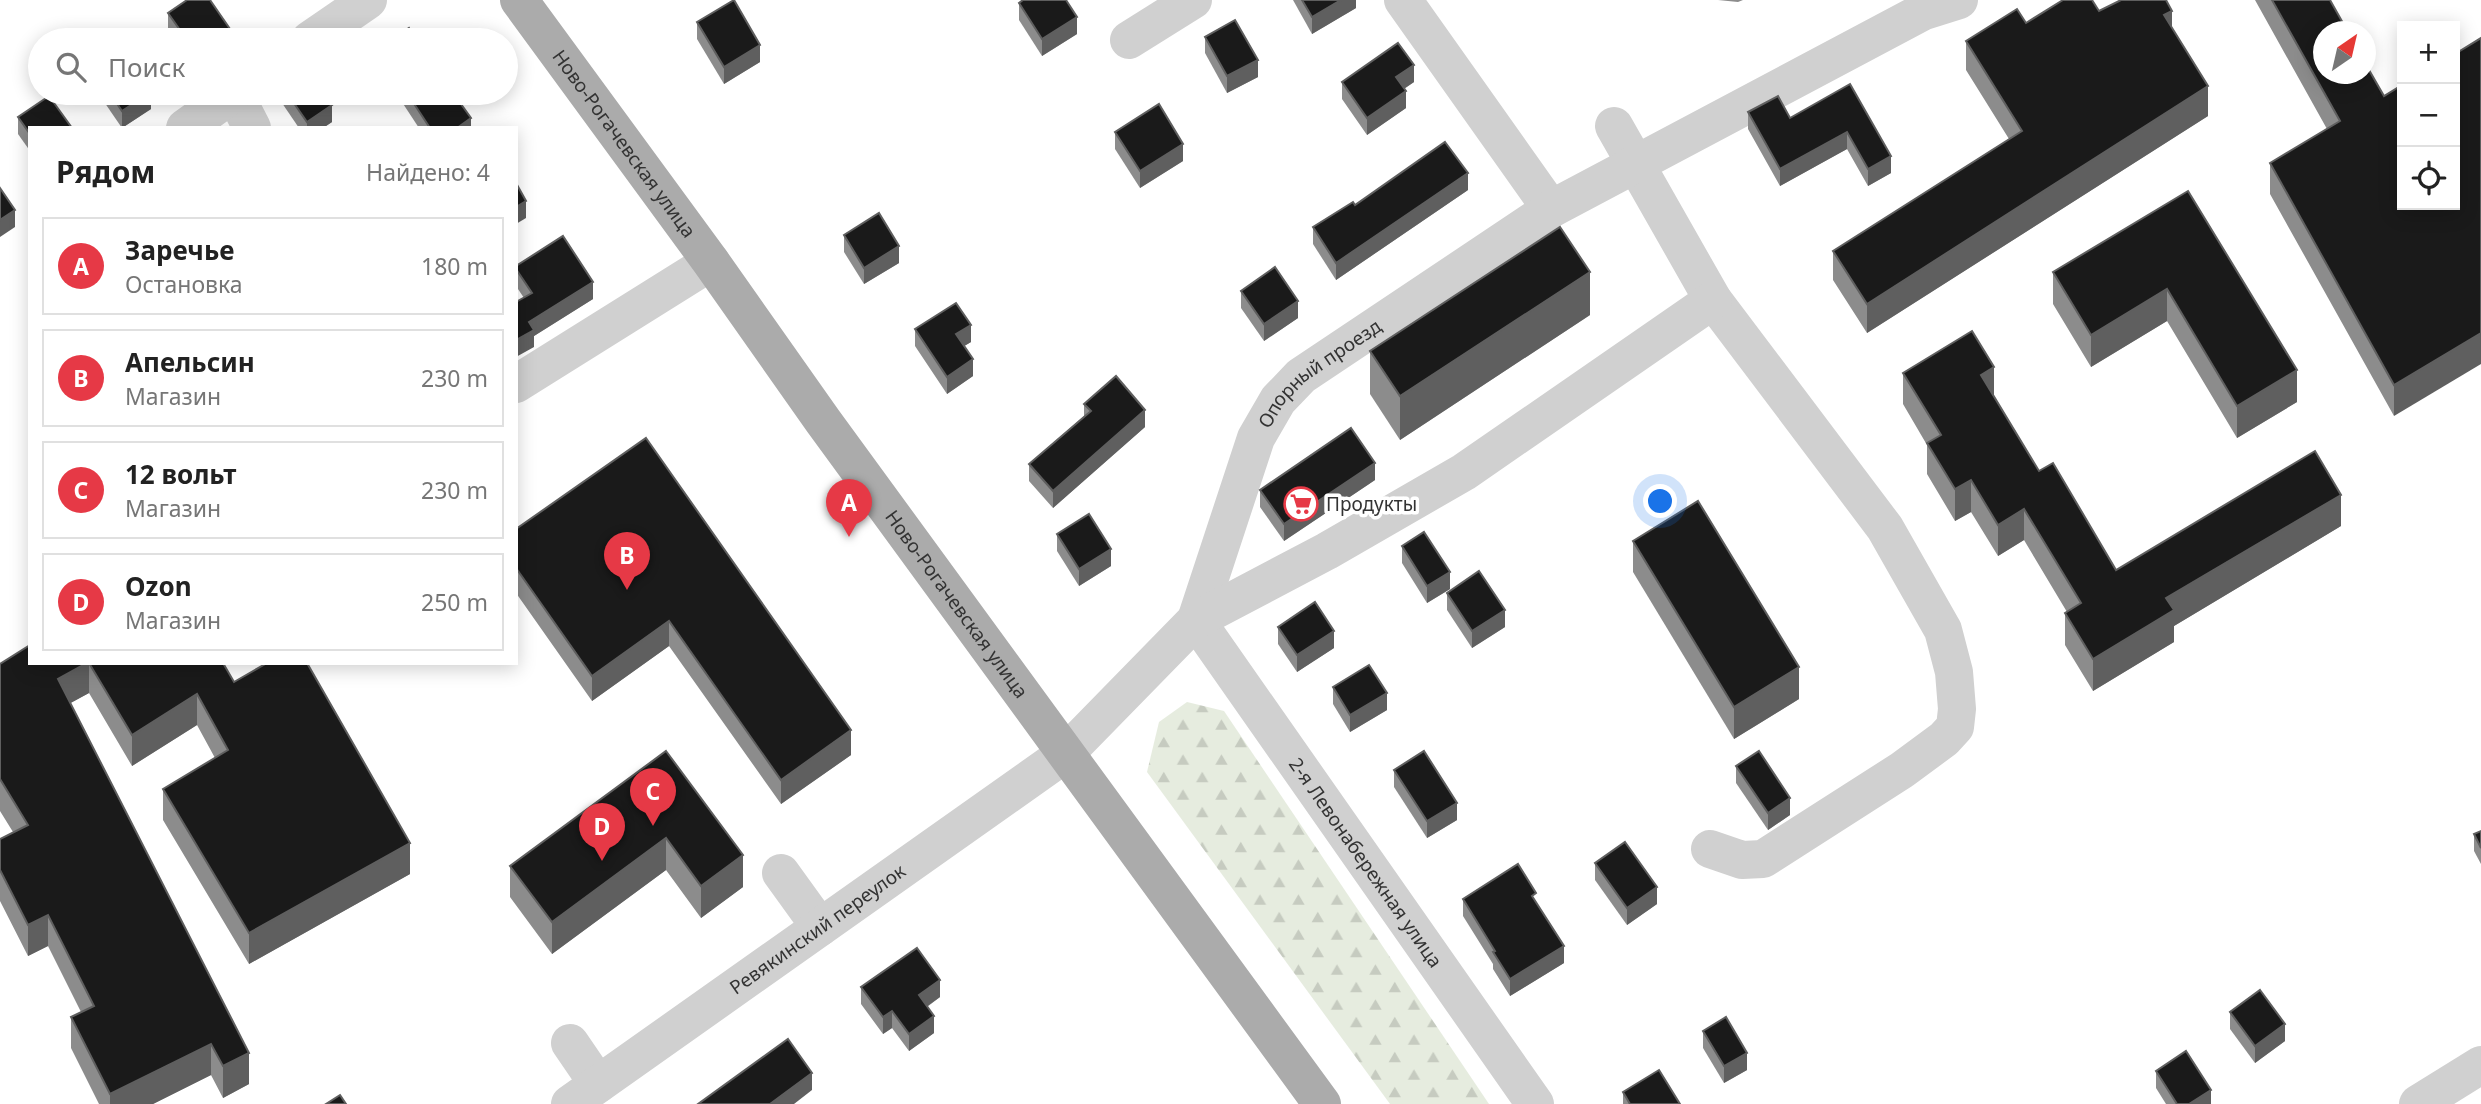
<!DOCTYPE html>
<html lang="ru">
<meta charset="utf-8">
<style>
body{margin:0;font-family:"Noto Sans",sans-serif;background:#f2f2f2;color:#222}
.controls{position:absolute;right:21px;top:21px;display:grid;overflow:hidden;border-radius:0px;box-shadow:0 4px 18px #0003}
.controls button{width:63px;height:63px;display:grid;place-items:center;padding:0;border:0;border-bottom:2px solid #e0e0e0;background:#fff;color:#222;font:35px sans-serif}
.compass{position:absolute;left:2313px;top:21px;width:63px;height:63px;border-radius:50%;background:#fff;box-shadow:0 4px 18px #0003;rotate:34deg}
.you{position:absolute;left:1661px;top:502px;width:24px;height:24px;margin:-18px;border:5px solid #fff;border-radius:50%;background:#1a73e8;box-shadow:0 0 0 10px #1a73e833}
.badge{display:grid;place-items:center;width:46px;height:46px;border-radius:50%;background:#e63946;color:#fff;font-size:23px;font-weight:700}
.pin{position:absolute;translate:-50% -58px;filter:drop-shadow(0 2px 4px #0008)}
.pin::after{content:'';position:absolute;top:37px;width:24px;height:21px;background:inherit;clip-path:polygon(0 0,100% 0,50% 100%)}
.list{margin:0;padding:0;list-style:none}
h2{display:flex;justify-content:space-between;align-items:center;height:91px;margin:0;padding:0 28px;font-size:30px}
h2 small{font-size:23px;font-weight:400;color:#767676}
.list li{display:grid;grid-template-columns:46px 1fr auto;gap:21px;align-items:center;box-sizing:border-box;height:98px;margin:0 14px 14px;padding:0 14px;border:2px solid #e0e0e0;border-radius:0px}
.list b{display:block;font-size:26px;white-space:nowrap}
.list p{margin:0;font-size:23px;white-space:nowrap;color:#767676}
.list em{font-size:23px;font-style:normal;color:#767676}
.icon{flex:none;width:38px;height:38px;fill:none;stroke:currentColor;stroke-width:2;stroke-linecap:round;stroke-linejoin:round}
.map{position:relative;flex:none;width:2481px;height:1104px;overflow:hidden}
.search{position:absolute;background:#fff;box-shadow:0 4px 18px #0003;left:28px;top:28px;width:490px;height:77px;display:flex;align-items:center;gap:18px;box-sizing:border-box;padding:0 24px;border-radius:38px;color:#767676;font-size:26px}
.panel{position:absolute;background:#fff;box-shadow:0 4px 18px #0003;left:28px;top:126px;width:490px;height:539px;border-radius:0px}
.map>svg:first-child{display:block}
.forest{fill:url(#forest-firs)}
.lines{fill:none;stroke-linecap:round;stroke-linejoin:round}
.minor{stroke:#d0d0d0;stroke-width:38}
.major{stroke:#ababab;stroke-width:38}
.wall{fill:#8c8c8c}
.shaded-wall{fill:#5f5f5f}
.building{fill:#1a1a1a;stroke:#5f5f5f;stroke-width:2}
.labels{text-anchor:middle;stroke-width:7;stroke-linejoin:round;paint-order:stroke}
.street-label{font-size:19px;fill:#333;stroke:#fff}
.poi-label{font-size:19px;fill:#333;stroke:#fff;text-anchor:start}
</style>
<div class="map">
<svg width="2481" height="1104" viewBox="0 0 2481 1104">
<defs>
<pattern id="forest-firs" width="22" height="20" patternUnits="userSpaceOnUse" patternTransform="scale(1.75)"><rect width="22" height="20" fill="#e6ecdf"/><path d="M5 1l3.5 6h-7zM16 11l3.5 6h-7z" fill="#c6cbc0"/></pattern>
</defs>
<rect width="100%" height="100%" fill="#fff"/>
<polygon class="forest" points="1187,702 1224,711 1489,1104 1390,1104 1147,772 1159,722"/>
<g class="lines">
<g class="minor">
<polyline points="1403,0 1551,209"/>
<polyline points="310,40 368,0"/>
<polyline points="1129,40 1193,0"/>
<polyline points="234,93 252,128"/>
<polyline points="1614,126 1713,300 1885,528 1943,630 1954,672 1957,709 1955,727 1944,739 1902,770 1763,859 1742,860 1710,849"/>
<polyline points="185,128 234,93"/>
<polyline points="516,384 711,262"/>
<path id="s1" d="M1196 620 1256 438 1278 400 1301 376 1551 209 1924 11 1959 0"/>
<path id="s2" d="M1196 620 1535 1104"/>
<polyline points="781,873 820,927"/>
<polyline points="570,1043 598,1084"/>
<path id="s3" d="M570 1104 1065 754 1196 620 1327 551 1464 472 1713 300"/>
<polyline points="2418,1104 2481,1065"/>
</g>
<path class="major" id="s4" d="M519 0 711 262 823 421 1322 1104"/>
</g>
<g class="wall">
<polygon points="1293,0 1356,0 1356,8 1312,34"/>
<polygon points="1718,0 1743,0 1738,2"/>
<polygon points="2255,0 2330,0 2384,96 2402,85 2394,416 2270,194 2270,163 2327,129"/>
<polygon points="1019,3 1077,34 1042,56 1019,20"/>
<polygon points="2099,11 2172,29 2208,116 1867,333 1833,280 1833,251 2009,139 1966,70 1966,41 2026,23"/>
<polygon points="168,13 230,40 176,40 168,30"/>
<polygon points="697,22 760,62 724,84 697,39"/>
<polygon points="1205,37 1258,77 1227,93 1205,53"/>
<polygon points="1342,82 1414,82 1404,89 1406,108 1367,135 1342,99"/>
<polygon points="1850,84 1891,173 1868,186 1847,149 1780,186 1748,129 1748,112 1790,118"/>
<polygon points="98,93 151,93 151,109 122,128"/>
<polygon points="282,93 324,93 332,122 323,128 299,128 282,103"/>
<polygon points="377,93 394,93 383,101"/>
<polygon points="396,93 453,93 471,128 419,128"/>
<polygon points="18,117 30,128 30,151 18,134"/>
<polygon points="1115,132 1183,161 1140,188 1115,149"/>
<polygon points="1468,190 1336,280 1313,244 1313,227 1355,205"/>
<polygon points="2188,191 2297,402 2237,438 2167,321 2091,367 2053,304 2053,272"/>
<polygon points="844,235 899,263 864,284 844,252"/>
<polygon points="516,266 593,299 534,336 534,347 524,298 516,286"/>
<polygon points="1241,291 1298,318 1264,341 1241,308"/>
<polygon points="1590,315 1400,440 1370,394 1370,351"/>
<polygon points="915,329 971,342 964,346 973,376 947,394 915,346"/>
<polygon points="1903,373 1994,396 2039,471 2116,570 2341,526 2174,626 2174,642 2093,691 2065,645 2065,613 2067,612 2024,540 1998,556 1971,512 1955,521 1927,474 1927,445 1903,404"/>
<polygon points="1084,404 1145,427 1053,508 1029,481 1029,464 1084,416"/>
<polygon points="646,438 851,755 781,804 669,646 592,701 516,593 516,529"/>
<polygon points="1375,480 1284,541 1260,507 1260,490"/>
<polygon points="1057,534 1111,566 1079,586 1057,551"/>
<polygon points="1633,541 1799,699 1734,739 1633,572"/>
<polygon points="1402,546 1450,589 1427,603 1402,563"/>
<polygon points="1447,593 1505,627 1472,648 1447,610"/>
<polygon points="1278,627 1334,648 1297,672 1278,644"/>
<polygon points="30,663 223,663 234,682 410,874 249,964 163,820 163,789 215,758 197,725 132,766 89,693 70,703 249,1084 223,1098 211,1075 153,1104 99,1104 71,1048 71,1017 81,1012 48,946 28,956 0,901 0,839 13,832 0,811 0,664"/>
<polygon points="1333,687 1387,710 1350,732 1333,704"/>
<polygon points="666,751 743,887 701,918 666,870 552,954 510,897 510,866"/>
<polygon points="1736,766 1790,815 1768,830 1736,783"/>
<polygon points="1394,770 1457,820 1427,838 1394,787"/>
<polygon points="2481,831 2481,864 2474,851 2474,834"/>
<polygon points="1595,863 1657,904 1627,925 1595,880"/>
<polygon points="1463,899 1536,902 1564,963 1510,996 1493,969 1493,964 1463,916"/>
<polygon points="861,987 940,997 927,1007 934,1033 909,1051 892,1028 883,1034 861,1004"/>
<polygon points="2230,1012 2285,1041 2255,1063 2230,1029"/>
<polygon points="1703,1031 1747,1070 1724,1083 1703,1048"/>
<polygon points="2156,1071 2211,1104 2166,1104 2156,1088"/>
<polygon points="1623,1092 1680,1104 1623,1104"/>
</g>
<g class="shaded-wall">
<polygon points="1341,0 1356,0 1356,8 1312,34 1312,17"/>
<polygon points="2172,11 2172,41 2164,15"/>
<polygon points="1077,17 1077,34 1042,56 1042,39"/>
<polygon points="230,29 230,40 214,40"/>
<polygon points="760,45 760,62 724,84 724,67"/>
<polygon points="1258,60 1258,77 1227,93 1227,76"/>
<polygon points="1414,65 1414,82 1396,94 1396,77"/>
<polygon points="2208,86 2208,116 1867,333 1867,304"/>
<polygon points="1406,91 1406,108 1367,135 1367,118"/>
<polygon points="149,93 151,93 151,109 122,128 122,111"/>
<polygon points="383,93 394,93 383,101"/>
<polygon points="332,105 332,122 323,128 307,128 307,122"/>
<polygon points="471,118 471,128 457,128"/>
<polygon points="1847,132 1847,149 1780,186 1780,169"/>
<polygon points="1183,144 1183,161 1140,188 1140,171"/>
<polygon points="1891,156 1891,173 1868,186 1868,169"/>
<polygon points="1468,173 1468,190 1336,280 1336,263"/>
<polygon points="526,201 526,218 516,224 516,207"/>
<polygon points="15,210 15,227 0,237 0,220"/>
<polygon points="899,246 899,263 864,284 864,268"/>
<polygon points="1590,272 1590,315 1400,440 1400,396"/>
<polygon points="593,282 593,299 534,336 534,347 516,357 516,340 529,322"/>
<polygon points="2167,289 2167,321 2091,367 2091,335"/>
<polygon points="1298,301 1298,318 1264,341 1264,324"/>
<polygon points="971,325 971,342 956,351 956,334"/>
<polygon points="2481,333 2481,364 2394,416 2394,385"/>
<polygon points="973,359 973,376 947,394 947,377"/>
<polygon points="1994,367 1994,399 1981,375"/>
<polygon points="2297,370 2297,402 2237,438 2237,406"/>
<polygon points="1145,410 1145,427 1053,508 1053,491"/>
<polygon points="1375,463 1375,480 1284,541 1284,524"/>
<polygon points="1971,480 1971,512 1955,521 1955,489"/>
<polygon points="2341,495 2341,526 2174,626 2174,642 2093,691 2093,659 2166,598"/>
<polygon points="2024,509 2024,540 1998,556 1998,525"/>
<polygon points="1111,549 1111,566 1079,586 1079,569"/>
<polygon points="1450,572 1450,589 1427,603 1427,586"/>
<polygon points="1505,610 1505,627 1472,648 1472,631"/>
<polygon points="669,621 669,646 592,701 592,676"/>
<polygon points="1334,631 1334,648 1297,672 1297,655"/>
<polygon points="87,663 89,663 89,693 58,710 58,679"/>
<polygon points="1799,667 1799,699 1734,739 1734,707"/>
<polygon points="1387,693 1387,710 1350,732 1350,715"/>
<polygon points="197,694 197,725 132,766 132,735"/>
<polygon points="851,730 851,755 781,804 781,780"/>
<polygon points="1790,798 1790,815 1768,830 1768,813"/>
<polygon points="1457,803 1457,820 1427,838 1427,821"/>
<polygon points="666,838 666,870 552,954 552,922"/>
<polygon points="410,843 410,874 249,964 249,933"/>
<polygon points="743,855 743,887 701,918 701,886"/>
<polygon points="1657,887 1657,904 1627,925 1627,908"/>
<polygon points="48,915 48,946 28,956 28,925"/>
<polygon points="1564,946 1564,963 1510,996 1510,979"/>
<polygon points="940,980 940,997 919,1012 919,995"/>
<polygon points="892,1011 892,1028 883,1034 883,1017"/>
<polygon points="934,1016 934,1033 909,1051 909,1034"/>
<polygon points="2285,1024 2285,1041 2255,1063 2255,1046"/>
<polygon points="211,1044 211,1075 153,1104 110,1104 110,1094"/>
<polygon points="249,1053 249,1084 223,1098 223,1066"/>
<polygon points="1747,1053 1747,1070 1724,1083 1724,1066"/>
<polygon points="812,1073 812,1090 794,1104 770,1104"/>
<polygon points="2211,1090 2211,1104 2189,1104"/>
</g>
<g class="building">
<polygon points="187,0 210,0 230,29 214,40 187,40 168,13"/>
<polygon points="734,0 760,45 724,67 697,22"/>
<polygon points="1023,0 1066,0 1077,17 1042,39 1019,3"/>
<polygon points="1302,0 1341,0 1312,17"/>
<polygon points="2063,0 2092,0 2099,11 2121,0 2166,0 2172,11 2164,15 2208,86 1867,304 1833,251 2022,131 1966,41 2017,9 2026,23"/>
<polygon points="2272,0 2330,0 2348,32 2323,32 2323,74 2365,74 2365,63 2384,96 2402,85 2402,205 2455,205 2455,54 2481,38 2481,333 2394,385 2270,163 2340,121"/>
<polygon points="1235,20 1258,60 1227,76 1205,37"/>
<polygon points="409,28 417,40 376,40 388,31 394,38"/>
<polygon points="1398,43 1414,65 1396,77 1406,91 1367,118 1342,82"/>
<polygon points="1850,84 1891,156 1868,169 1847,132 1780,169 1748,112 1778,96 1790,118"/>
<polygon points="110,93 149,93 122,111"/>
<polygon points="287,93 324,93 332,105 307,122"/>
<polygon points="407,93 453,93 471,118 457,128 430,128"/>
<polygon points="49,96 72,128 30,128 30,134 18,117"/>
<polygon points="1159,104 1183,144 1140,171 1115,132"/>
<polygon points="1445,142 1468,173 1336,263 1313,227 1353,202 1355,205"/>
<polygon points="516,183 526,201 516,207"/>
<polygon points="0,188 15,210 0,220"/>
<polygon points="2188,191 2297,370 2237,406 2167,289 2091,335 2053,272"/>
<polygon points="879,213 899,246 864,268 844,235"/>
<polygon points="1560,227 1590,272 1400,396 1370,351"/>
<polygon points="563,236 593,282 529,322 534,330 516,340 516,302 532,293 516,269 516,266"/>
<polygon points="1275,267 1298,301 1264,324 1241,291"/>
<polygon points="956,303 971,325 956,334 973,359 947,377 915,329"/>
<polygon points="1972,331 1994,367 1981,375 2039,471 2053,463 2116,570 2315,451 2341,495 2166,598 2174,610 2093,659 2065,613 2081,603 2024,509 1998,525 1971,480 1955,489 1927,443 1941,435 1903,373"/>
<polygon points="1116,376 1145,410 1053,491 1029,464 1091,411 1084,404"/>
<polygon points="1351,428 1375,463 1284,524 1260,490"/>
<polygon points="646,438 851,730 781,780 669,621 592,676 516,568 516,529"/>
<polygon points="1698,501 1799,667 1734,707 1633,541"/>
<polygon points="1089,514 1111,549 1079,569 1057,534"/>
<polygon points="1424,532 1450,572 1427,586 1402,546"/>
<polygon points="1479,571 1505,610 1472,631 1447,593"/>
<polygon points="1315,602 1334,631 1297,655 1278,627"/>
<polygon points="30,645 30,663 87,663 58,679 249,1053 223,1066 211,1044 110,1094 71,1017 94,1006 48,915 28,925 0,870 0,839 28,825 0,779 0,664"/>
<polygon points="89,663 223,663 234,682 267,663 307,663 410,843 249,933 163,789 228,750 197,694 132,735"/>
<polygon points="1369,665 1387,693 1350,715 1333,687"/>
<polygon points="666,751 743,855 701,886 666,838 552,922 510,866"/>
<polygon points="1424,751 1457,803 1427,821 1394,770"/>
<polygon points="1759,751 1790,798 1768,813 1736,766"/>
<polygon points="2481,831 2481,848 2474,834"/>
<polygon points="1625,842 1657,887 1627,908 1595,863"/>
<polygon points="1518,864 1536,893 1532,896 1564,946 1510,979 1493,952 1495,951 1463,899"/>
<polygon points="917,948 940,980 919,995 934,1016 909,1034 892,1011 883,1017 861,987"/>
<polygon points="2260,990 2285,1024 2255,1046 2230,1012"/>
<polygon points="1726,1017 1747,1053 1724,1066 1703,1031"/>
<polygon points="788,1039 812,1073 770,1104 698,1104"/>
<polygon points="2186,1051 2211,1090 2189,1104 2177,1104 2156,1071"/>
<polygon points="1659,1070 1680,1104 1630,1104 1623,1092"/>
<polygon points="340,1095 346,1104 326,1104"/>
</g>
<defs>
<symbol id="supermarket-ring" viewBox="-11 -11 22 22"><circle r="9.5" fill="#fff" stroke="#e63946" stroke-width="1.5"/><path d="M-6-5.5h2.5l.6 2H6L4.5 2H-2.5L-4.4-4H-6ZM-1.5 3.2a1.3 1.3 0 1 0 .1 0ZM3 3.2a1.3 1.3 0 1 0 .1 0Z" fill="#e63946"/></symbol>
</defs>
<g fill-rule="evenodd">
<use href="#supermarket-ring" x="1282" y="485" width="38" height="38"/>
</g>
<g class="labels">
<g class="street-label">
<text dy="7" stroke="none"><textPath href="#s4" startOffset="178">Ново-Рогачевская улица</textPath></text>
<text dy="7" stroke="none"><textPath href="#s1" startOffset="284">Опорный проезд</textPath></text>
<text dy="7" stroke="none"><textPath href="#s4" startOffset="746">Ново-Рогачевская улица</textPath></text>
<text dy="7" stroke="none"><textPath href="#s2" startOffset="296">2-я Левонабережная улица</textPath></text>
<text dy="7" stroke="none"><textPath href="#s3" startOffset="303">Ревякинский переулок</textPath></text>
</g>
<g class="poi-label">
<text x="1326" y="511">Продукты</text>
</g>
</g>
</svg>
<div class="controls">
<button>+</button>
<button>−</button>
<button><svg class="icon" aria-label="locate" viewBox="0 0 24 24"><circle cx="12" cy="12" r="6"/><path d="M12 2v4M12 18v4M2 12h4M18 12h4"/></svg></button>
</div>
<svg class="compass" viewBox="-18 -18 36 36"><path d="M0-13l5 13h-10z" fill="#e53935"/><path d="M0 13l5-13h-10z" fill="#767676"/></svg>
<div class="you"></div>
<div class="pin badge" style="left:849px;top:537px">A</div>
<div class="pin badge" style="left:627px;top:590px">B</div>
<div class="pin badge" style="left:653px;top:826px">C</div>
<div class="pin badge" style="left:602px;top:861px">D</div>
<div class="search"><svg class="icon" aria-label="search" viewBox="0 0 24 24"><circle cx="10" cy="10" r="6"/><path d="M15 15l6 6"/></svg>Поиск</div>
<section class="panel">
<h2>Рядом<small>Найдено: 4</small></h2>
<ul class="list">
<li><span class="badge">A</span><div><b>Заречье</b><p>Остановка</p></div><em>180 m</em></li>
<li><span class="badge">B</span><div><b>Апельсин</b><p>Магазин</p></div><em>230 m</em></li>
<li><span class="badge">C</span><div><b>12 вольт</b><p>Магазин</p></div><em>230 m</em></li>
<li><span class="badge">D</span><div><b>Ozon</b><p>Магазин</p></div><em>250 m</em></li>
</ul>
</section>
</div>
